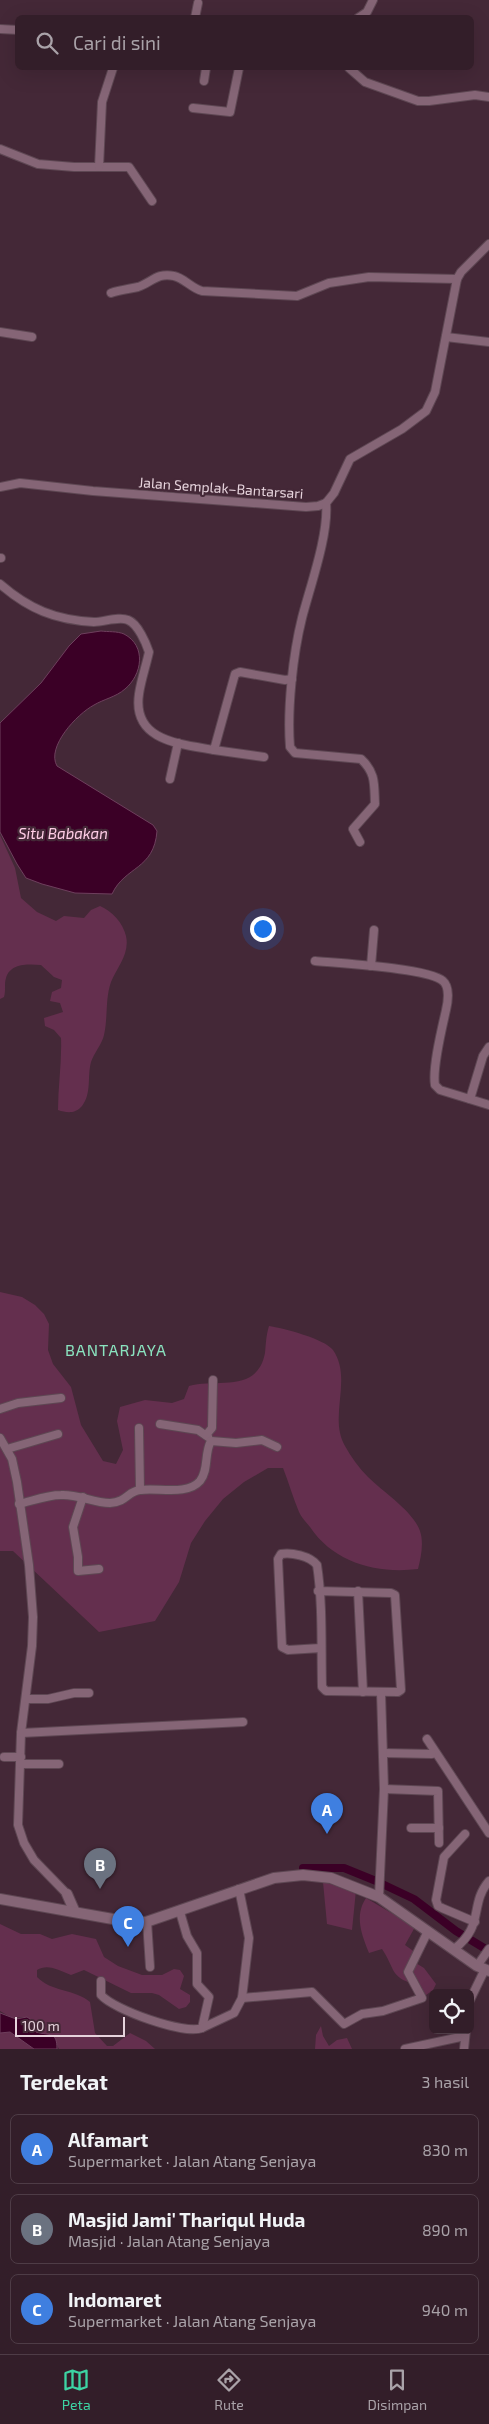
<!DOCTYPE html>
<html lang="id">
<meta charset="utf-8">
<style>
body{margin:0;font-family:"Exo 2",sans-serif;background:#3e2b35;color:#f1f3f6}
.controls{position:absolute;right:15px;bottom:15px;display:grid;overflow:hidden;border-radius:8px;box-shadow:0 5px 20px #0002}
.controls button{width:45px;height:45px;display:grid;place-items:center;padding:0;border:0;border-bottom:1px solid #4e3c46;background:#331e29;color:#f1f3f6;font:25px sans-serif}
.scale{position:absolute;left:15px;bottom:12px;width:110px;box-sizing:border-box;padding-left:5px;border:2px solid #e6d3dc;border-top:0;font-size:14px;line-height:18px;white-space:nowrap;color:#e6d3dc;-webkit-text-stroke:4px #442837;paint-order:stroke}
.you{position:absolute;left:262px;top:928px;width:18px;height:18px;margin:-12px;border:4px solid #fff;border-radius:50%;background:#1a73e8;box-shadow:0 0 0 8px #1a73e833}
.badge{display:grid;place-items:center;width:32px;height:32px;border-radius:50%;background:#3dd4a3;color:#fff;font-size:16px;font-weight:700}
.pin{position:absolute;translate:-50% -41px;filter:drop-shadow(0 1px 2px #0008)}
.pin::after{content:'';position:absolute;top:26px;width:18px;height:15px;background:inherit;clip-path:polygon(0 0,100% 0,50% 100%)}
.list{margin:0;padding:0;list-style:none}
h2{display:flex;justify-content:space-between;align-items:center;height:65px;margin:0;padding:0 20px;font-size:21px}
h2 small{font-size:16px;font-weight:400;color:#a9a2a8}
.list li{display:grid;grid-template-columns:32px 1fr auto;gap:15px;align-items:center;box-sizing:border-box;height:70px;margin:0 10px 10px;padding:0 10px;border:1px solid #4e3c46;border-radius:8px}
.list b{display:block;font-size:19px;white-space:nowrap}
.list p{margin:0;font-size:16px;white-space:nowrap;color:#a9a2a8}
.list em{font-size:16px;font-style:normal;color:#a9a2a8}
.icon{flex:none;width:28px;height:28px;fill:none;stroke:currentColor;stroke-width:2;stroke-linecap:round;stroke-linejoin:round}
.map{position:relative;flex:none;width:489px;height:2049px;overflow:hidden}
.search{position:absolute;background:#331e29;box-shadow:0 5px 20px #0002;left:15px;right:15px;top:15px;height:55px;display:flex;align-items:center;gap:12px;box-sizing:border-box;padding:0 18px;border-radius:8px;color:#a9a2a8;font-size:19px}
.sheet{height:305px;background:#331e29}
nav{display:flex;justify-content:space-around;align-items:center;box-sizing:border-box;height:70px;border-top:1px solid #4e3c46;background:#331e29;font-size:14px;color:#a9a2a8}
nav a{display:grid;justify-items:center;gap:2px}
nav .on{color:#3dd4a3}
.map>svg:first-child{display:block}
.green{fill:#642f4e}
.water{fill:#3b0026;stroke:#6e3f5d}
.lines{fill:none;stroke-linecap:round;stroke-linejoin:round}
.canal{stroke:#3b0026;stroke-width:8}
.street-casing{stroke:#5e4753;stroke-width:10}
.secondary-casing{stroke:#5e4753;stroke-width:12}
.street{stroke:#856576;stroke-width:8}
.secondary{stroke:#856576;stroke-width:10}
.labels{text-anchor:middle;stroke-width:4.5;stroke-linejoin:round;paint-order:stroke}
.street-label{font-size:14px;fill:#e6d3dc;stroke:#442837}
.water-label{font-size:15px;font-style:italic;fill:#ffcde6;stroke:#442837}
.quarter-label{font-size:16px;letter-spacing:1px;fill:#8ae3bf;stroke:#442837}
</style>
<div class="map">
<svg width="489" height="2049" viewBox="0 0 489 2049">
<rect width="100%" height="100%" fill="#442837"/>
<g class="green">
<path d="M0 835 15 868 21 898 37 912 56 921 64 916 84 918 91 910 100 906C112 911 123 923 126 936 130 954 117 967 111 982 105 999 108 1018 104 1035 102 1044 94 1053 91 1062 87 1077 92 1093 82 1106 75 1114 67 1113 58 1110 58 1086 62 1062 61 1038L54 1030 45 1026 44 1018 63 1012 60 1003 50 1001 52 992 61 988 62 980 54 977 41 965C29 964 10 963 6 978 4 984 6 990 4 997L0 999Z"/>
<path d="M0 1292 22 1297 35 1305 44 1314 49 1324 48 1350 53 1364 71 1387 81 1425 103 1461 116 1464 123 1450 117 1421 120 1407 145 1400 172 1403 184 1399 189 1386C217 1378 257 1394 265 1353 266 1343 266 1336 269 1326 283 1328 325 1339 333 1350 353 1379 328 1417 345 1446 351 1457 359 1468 368 1477 383 1492 413 1511 420 1531 424 1543 421 1557 418 1569 377 1574 334 1563 310 1527 306 1522 301 1517 299 1512 293 1498 289 1483 283 1468H268L244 1482 223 1499 205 1521 191 1543 179 1582 155 1621 99 1632 13 1551H0Z"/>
<polygon points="323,1882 356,1890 352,1930 327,1924"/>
<path d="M366 1898 415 1927 405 1945 416 1953 414 1962 424 1968 436 1984 433 1990 422 1998 415 1984C390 1978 395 1968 382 1949L369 1953C362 1935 354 1916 366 1898Z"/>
<path d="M0 1924 21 1934H40L52 1939 72 1934 96 1939 104 1957 118 1966 142 1975H162L174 1969 180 1970 184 1976 180 1989 190 1995V2002L186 2007 179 2009 159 1995 152 1993H131L84 1970 71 1975C60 1971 48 1963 37 1970V1977C51 1992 75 1989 90 2002L95 2033 107 2046H113L130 2033 146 2041 155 2049H59C54 2038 53 2035 39 2033L33 2021 23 2017 12 2018 0 2011Z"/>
<polygon points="321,2026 323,2036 329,2046 337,2040 347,2038 352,2049 315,2049 316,2035"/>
<polygon points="0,2029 10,2032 34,2049 0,2049"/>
</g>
<g class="water">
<path d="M101 631C108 632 117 631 124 634 147 646 142 675 125 689 116 697 104 699 94 705 77 714 46 747 57 766L153 825 157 831C154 870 125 866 112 894L75 893 42 884 26 878 17 864 0 832V723L41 683 69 646 81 634Z"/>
<path d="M0 2013 16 2019 27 2017 33 2021 36 2032C50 2036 57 2031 57 2049H34L10 2032 0 2033Z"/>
</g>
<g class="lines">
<polyline class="canal" points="303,1868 344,1868 376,1881 414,1899 456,1931 489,1951"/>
<defs>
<g id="street">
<polyline points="195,18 198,3"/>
<polyline points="358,18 367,12 373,0"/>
<polyline points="0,29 18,30"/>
<polyline points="349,68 365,82 418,101 429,101 475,95 489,97"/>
<polyline points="204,81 206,68"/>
<polyline points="193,108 230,112 239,68"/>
<polyline points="0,149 38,164 74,167 129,167 152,201"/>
<polyline points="99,167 102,102 113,68"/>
<path d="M111 293C120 290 129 289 138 287 151 283 157 272 174 276 184 278 191 288 202 291L297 296 329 283 369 277 457 279"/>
<polyline points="0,332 32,337"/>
<polyline points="446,337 489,342"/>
<polyline points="0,487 20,483 93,491 306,507 318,506 326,503 334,493 350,459 402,429 426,411 435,392 457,279 461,272 489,244"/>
<path d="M326 503C329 534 310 587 302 618 293 654 287 709 290 747L295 753 361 759C376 773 374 784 375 804L353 829 360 842"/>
<polyline points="0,558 1,558"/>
<path d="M0 584C29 609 55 620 94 622 104 622 119 616 128 620 138 624 146 643 149 652 146 666 141 680 139 694 132 741 180 744 214 750L235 674 240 672 285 680 292 679"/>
<polyline points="214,750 264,757"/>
<polyline points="170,779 178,743"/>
<path d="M315 961C338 963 429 968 443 981 450 987 448 1002 446 1010 442 1028 432 1068 435 1085L440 1090 489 1105"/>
<polyline points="371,966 374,930"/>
<polyline points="470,1099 483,1056 489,1047"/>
<polyline points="0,1409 18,1403 61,1398"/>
<polyline points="160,1424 198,1430 208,1437"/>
<polyline points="139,1428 140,1490"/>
<polyline points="206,1435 212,1428 213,1380"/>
<polyline points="0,1438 12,1459 17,1482 29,1565 33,1617 32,1646 21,1733 18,1825 24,1843 34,1860 67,1894"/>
<polyline points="7,1449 58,1434"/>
<polyline points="83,1497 73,1527 78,1557 78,1571 99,1569"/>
<path d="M19 1504C32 1501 47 1495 61 1495 78 1494 93 1503 110 1503 127 1502 128 1491 140 1490 157 1487 187 1496 200 1481 209 1470 204 1453 211 1441L236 1443 262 1440 277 1447"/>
<path d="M318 1591 391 1593 395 1595 401 1690 398 1692 326 1691 322 1687C321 1647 323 1604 317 1565 310 1556 291 1552 281 1554L278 1559 282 1647 288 1650 321 1648"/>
<polyline points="358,1591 363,1692"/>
<polyline points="26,1699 48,1699 74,1693 89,1693"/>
<polyline points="21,1733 243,1722"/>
<polyline points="427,1739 489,1833"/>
<polyline points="383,1753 432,1754"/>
<polyline points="4,1757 21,1757"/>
<polyline points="20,1764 59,1764"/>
<polyline points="384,1789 438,1791 439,1843"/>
<polyline points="411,1828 439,1828"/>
<polyline points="465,1834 444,1857 436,1900 438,1906 442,1908 475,1922"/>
<polyline points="379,1897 384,1789 381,1693"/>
<polyline points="147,1921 150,1967"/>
<path d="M454 1949C485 1926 469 1904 489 1881"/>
<polyline points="477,1966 489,1949"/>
<path d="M101 1981V1995C114 2010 185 2035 202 2028L209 1997 197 1984V1953L187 1936 180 1912"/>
<polyline points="242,1998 312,1992 344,2024 362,2014 383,2011 422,1998 408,1972 428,1931"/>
<polyline points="470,2000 485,1969"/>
<polyline points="202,2028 234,2013 242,1998 249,1938 239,1889"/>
<polyline points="405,2049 465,2036"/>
<polyline points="464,2049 466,2030"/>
</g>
<g id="secondary">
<polyline points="67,1894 74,1910"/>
<polyline points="0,1899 124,1921 146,1922 274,1878 303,1875 331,1878 379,1897 477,1966 489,1971"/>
</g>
</defs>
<use href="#street" class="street-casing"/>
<use href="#secondary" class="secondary-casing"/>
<use href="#street" class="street"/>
<use href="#secondary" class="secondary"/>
</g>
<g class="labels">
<g class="street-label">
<text transform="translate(221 488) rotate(4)" y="5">Jalan Semplak–Bantarsari</text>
</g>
<g class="water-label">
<text x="63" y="839">Situ Babakan</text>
</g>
<g class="quarter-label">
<text x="116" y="1356">BANTARJAYA</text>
</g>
</g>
</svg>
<div class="controls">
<button><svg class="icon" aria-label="locate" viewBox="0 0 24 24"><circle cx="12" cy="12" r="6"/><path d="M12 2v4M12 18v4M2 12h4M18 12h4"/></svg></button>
</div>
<div class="scale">100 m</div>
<div class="you"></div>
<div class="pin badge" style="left:327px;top:1834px;background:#3f7fe0">A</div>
<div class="pin badge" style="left:100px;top:1889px;background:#6b7280">B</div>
<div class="pin badge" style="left:128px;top:1947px;background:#3f7fe0">C</div>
<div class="search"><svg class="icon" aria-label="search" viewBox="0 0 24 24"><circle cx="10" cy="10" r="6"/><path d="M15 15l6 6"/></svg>Cari di sini</div>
</div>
<section class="sheet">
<h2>Terdekat<small>3 hasil</small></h2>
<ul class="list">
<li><span class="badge" style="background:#3f7fe0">A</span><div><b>Alfamart</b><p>Supermarket · Jalan Atang Senjaya</p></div><em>830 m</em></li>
<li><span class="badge" style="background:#6b7280">B</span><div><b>Masjid Jami' Thariqul Huda</b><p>Masjid · Jalan Atang Senjaya</p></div><em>890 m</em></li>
<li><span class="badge" style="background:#3f7fe0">C</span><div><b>Indomaret</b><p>Supermarket · Jalan Atang Senjaya</p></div><em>940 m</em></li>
</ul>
</section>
<nav>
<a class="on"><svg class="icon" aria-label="map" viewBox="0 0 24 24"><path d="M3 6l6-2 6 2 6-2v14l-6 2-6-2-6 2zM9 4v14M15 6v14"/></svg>Peta</a>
<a><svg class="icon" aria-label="directions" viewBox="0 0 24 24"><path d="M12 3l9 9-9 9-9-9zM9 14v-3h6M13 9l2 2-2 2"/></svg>Rute</a>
<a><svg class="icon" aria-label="saved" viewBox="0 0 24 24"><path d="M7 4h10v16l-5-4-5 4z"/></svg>Disimpan</a>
</nav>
